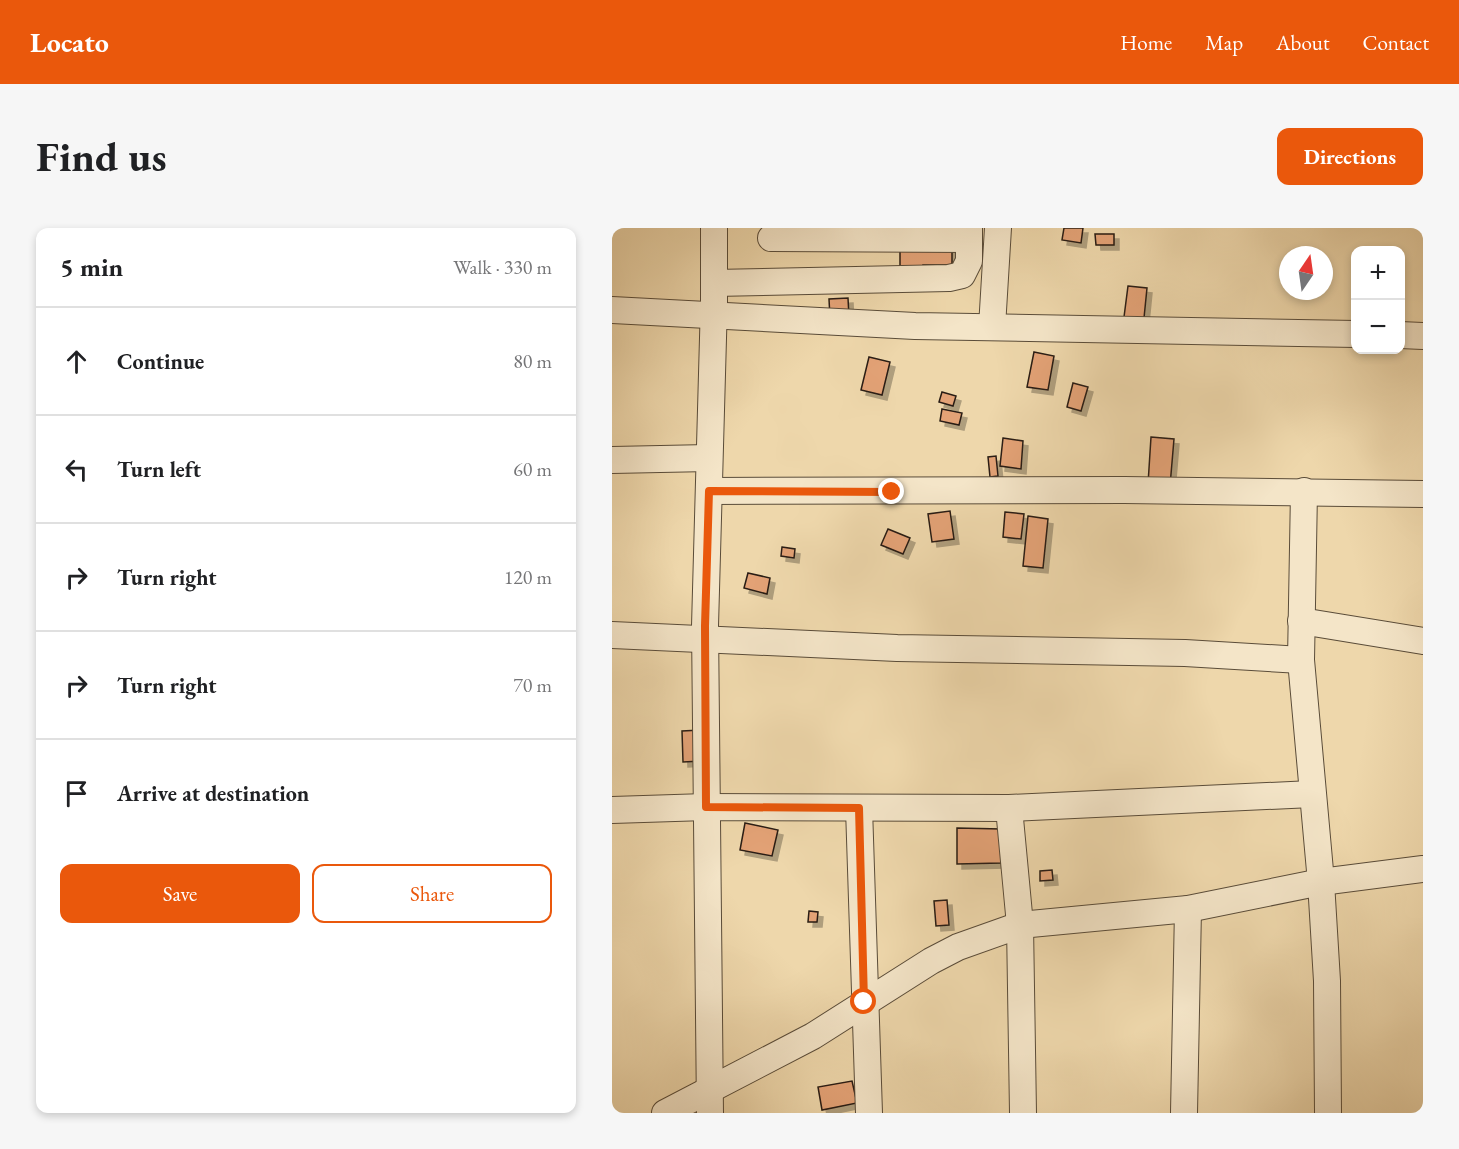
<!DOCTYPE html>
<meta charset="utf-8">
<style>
body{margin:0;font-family:"EB Garamond",serif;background:#f6f6f6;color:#202124}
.controls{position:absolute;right:18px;top:18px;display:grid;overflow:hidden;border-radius:12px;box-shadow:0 3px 9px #0003}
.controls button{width:54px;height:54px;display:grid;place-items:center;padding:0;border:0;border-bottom:2px solid #e0e0e0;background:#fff;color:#202124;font:30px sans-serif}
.compass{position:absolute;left:667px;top:18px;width:54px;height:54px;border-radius:50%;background:#fff;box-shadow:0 3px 9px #0003;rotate:13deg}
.stop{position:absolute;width:18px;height:18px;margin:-14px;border:4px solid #ea580c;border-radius:50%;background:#fff}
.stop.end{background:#ea580c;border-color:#fff;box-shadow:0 2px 6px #0008}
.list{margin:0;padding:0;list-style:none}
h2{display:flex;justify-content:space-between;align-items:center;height:78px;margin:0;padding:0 24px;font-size:26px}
h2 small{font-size:20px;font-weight:400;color:#757577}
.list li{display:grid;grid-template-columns:39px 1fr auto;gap:18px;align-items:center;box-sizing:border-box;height:108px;padding:0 24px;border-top:2px solid #e0e0e0}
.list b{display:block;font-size:22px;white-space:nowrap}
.list em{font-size:20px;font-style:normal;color:#757577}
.actions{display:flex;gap:12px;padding:18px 24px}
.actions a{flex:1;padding:14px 0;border:2px solid #ea580c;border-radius:12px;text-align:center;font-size:21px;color:#ea580c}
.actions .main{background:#ea580c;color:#fff}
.icon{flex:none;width:33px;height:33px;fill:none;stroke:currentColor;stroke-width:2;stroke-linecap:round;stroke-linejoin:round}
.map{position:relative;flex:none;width:811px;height:885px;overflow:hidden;border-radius:12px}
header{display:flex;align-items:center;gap:36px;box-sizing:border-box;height:84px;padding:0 30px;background:#ea580c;color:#fff}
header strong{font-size:28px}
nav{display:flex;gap:33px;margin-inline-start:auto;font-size:21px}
.intro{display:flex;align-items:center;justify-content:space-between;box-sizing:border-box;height:144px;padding:0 36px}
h1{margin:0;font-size:42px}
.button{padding:15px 27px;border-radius:12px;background:#ea580c;color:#fff;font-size:21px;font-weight:700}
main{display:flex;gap:36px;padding:0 36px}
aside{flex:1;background:#fff;border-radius:12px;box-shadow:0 3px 9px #0003}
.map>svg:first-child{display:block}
.building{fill:#e3a276;stroke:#291d13;stroke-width:1.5;filter:url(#shadow)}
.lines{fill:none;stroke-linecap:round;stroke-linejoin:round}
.minor-casing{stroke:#5a4c39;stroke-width:28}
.minor{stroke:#f4e5c8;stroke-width:26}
.route{stroke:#ea580c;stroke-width:8}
</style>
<header>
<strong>Locato</strong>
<nav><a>Home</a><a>Map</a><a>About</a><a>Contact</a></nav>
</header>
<div class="intro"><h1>Find us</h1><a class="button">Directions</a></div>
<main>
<aside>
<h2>5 min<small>Walk · 330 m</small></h2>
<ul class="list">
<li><svg class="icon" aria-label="ahead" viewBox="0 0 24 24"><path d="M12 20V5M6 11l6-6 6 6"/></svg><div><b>Continue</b></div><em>80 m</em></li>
<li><svg class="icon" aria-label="left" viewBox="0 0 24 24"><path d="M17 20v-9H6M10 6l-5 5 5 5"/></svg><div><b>Turn left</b></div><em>60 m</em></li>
<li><svg class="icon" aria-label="right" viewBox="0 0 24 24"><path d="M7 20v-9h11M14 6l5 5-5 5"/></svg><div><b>Turn right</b></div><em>120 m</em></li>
<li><svg class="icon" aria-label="right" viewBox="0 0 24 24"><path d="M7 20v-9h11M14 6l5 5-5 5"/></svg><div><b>Turn right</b></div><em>70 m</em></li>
<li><svg class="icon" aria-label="arrive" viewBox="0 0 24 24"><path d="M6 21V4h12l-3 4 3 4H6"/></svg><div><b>Arrive at destination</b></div></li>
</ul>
<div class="actions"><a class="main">Save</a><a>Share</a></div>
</aside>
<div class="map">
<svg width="811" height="885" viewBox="0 0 811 885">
<defs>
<filter id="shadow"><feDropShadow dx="5" dy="5" stdDeviation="0" flood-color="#0004"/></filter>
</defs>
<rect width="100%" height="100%" fill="#eed7ab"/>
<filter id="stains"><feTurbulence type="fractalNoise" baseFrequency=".00333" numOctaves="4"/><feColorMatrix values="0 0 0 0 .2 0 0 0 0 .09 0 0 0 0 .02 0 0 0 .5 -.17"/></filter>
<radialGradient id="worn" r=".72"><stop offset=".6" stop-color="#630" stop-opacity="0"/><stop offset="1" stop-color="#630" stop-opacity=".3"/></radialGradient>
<g class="building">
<polygon points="452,0 471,0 469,15 450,12"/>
<polygon points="483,6 502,6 502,17 484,17"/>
<polygon points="288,19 340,19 340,37 311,37 311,46 288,46"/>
<polygon points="516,58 535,60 532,90 512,89"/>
<polygon points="236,70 237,89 218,90 217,71"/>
<polygon points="422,124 442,128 436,162 415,159"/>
<polygon points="257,129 278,134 270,167 249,162"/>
<polygon points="461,155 476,159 469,183 455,179"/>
<polygon points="330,164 344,168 341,178 327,174"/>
<polygon points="330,181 350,185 347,197 328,193"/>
<polygon points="539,209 562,211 558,258 536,256"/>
<polygon points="391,210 411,213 409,241 388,238"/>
<polygon points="384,228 386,248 378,249 376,229"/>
<polygon points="338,283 342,311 320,314 316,286"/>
<polygon points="393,284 412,286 409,311 391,309"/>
<polygon points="416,288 436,291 431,340 411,338"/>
<polygon points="276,301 298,310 291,326 269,317"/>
<polygon points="170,319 183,321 182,330 169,328"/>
<polygon points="136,345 158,350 155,366 132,360"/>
<polygon points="89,502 90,533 71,534 70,503"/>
<polygon points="133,595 166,602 160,628 128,622"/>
<polygon points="345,600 389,601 389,635 345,636"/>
<polygon points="440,642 441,652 428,653 428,643"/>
<polygon points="335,672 337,697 324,698 322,673"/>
<polygon points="197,683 206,684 205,694 196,694"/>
<polygon points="240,853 245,875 210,882 206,859"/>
</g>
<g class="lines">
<defs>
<g id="minor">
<polyline points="159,10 357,11"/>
<polyline points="102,55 337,50 350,47 357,33 357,0"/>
<polyline points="0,82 303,98 744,106"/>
<polyline points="380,99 386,0"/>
<polyline points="788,107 811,108"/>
<polyline points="0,232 97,230"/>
<polyline points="97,263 512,262 811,266"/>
<polyline points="692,263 689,432 709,654 715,753 716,885"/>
<polyline points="689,393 811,413"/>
<polyline points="0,407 285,420 573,425 689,432"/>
<polyline points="247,580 257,885"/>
<polyline points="397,580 408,697 411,885"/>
<polyline points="0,582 94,579 397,580 700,566"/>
<polyline points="53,885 201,808 319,733 346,719 408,697 576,681 709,654 811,641"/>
<polyline points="98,885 93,398 102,74 102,0"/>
<polyline points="572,885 576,681"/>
</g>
</defs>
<use href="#minor" class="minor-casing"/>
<use href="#minor" class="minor"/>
</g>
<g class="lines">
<polyline class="route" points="252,774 247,580 94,579 93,398 97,263 280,264"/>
</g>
<rect width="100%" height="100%" filter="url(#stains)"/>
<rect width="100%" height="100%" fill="url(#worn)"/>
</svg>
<div class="controls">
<button>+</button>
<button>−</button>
</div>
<svg class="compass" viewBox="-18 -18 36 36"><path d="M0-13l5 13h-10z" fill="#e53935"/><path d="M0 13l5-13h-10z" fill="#757577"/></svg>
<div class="stop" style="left:252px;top:774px"></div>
<div class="stop end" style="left:280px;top:264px"></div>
</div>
</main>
